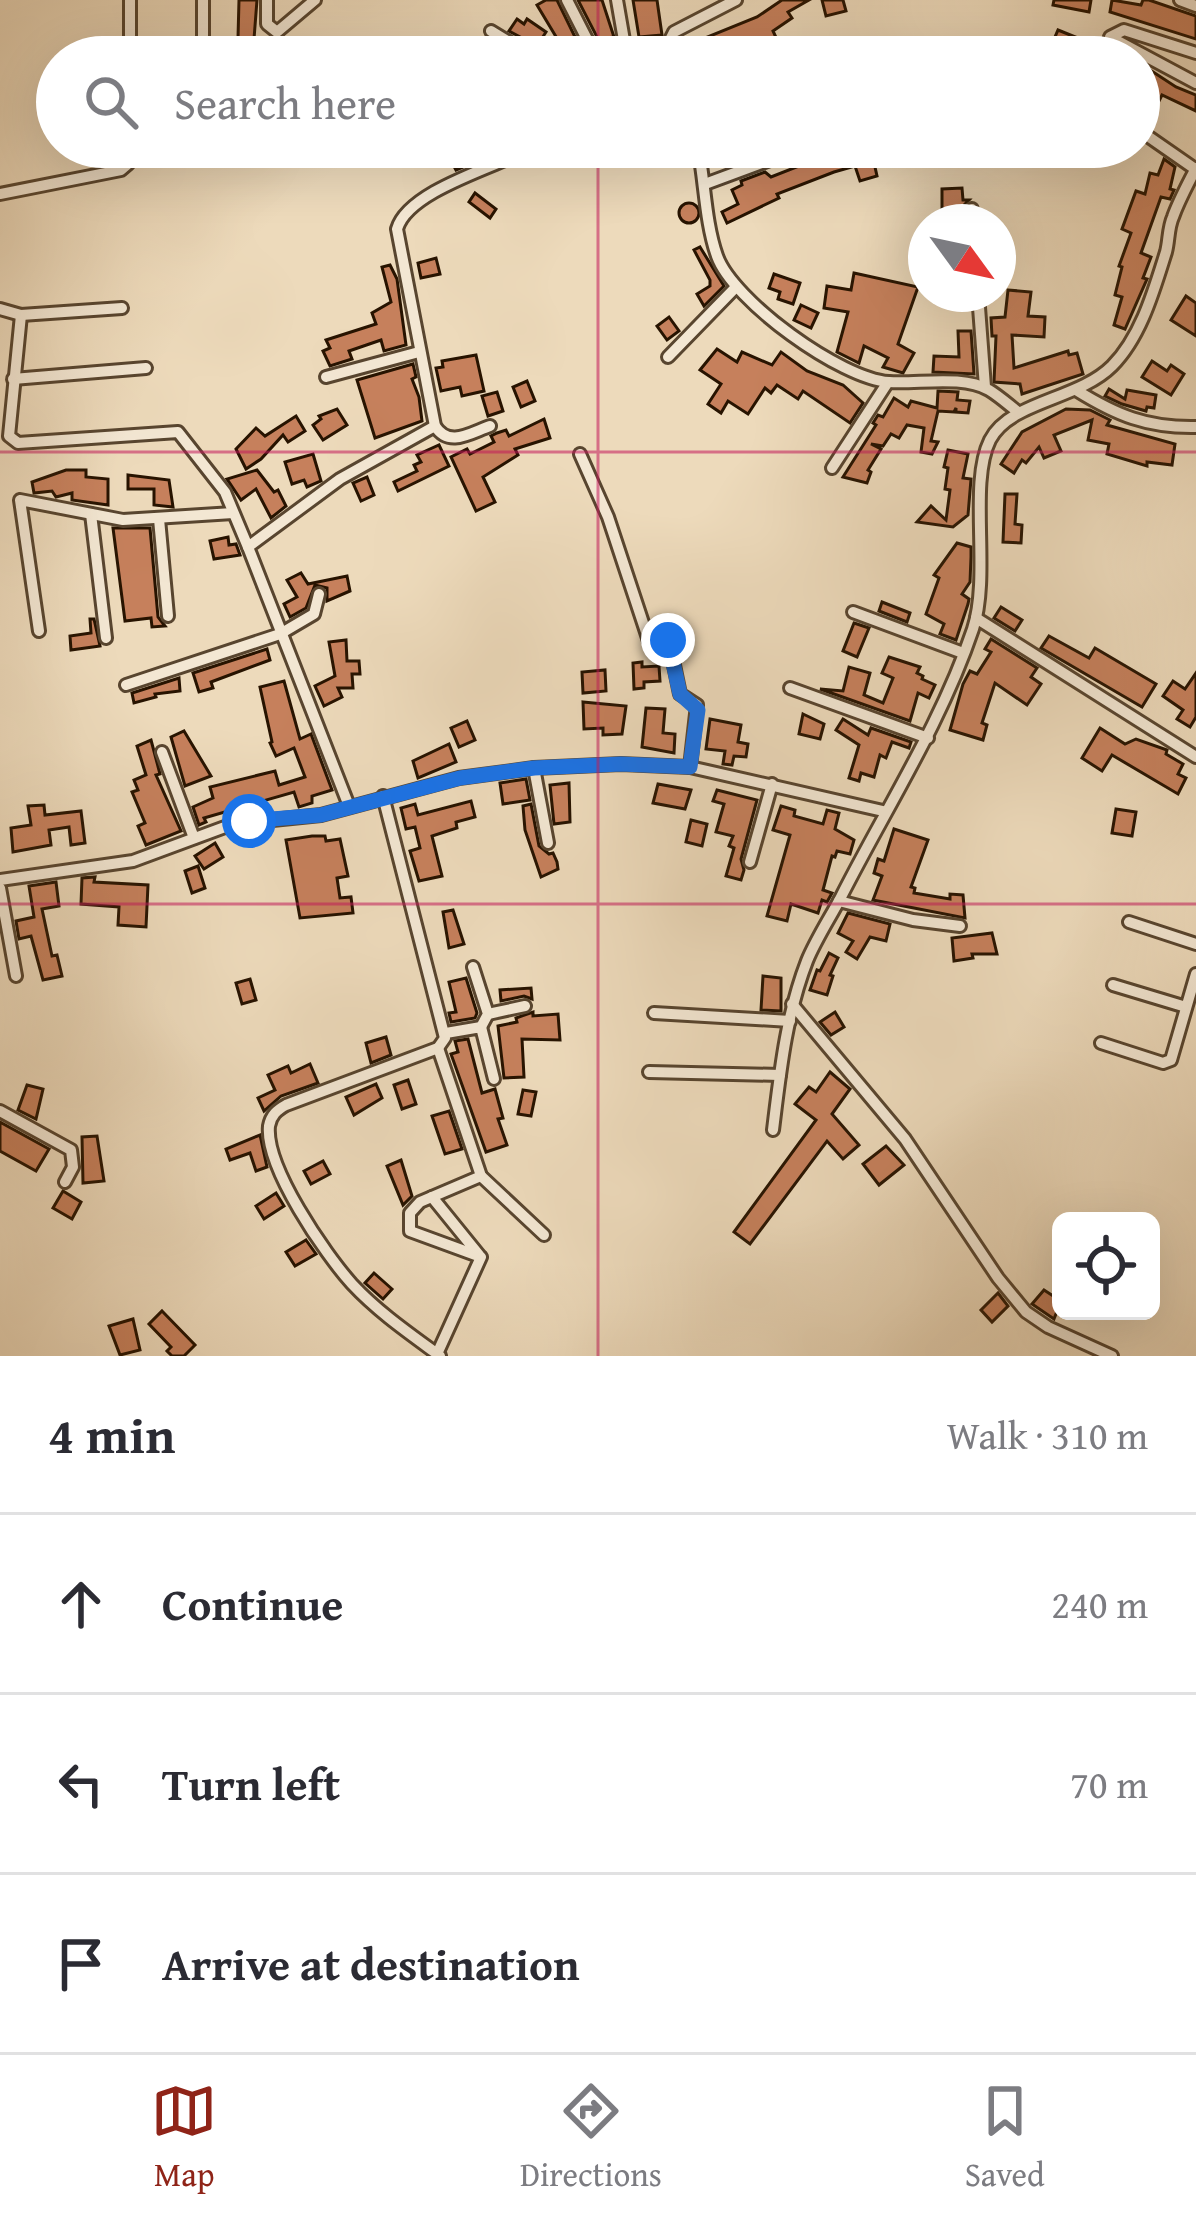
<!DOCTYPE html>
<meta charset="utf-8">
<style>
body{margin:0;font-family:"Gentium Book Plus",serif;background:#f2f2f3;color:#2b2b33}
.controls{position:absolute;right:36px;bottom:36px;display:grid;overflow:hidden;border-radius:18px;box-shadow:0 12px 48px #0002}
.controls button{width:108px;height:108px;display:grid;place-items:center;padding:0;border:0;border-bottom:3px solid #e1e1e2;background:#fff;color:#2b2b33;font:60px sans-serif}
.compass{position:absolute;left:908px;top:204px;width:108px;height:108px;border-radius:50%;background:#fff;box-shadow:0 12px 48px #0002;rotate:123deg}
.stop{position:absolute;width:36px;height:36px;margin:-27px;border:9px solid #1a73e8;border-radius:50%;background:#fff}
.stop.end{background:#1a73e8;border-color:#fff;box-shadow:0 3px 12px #0008}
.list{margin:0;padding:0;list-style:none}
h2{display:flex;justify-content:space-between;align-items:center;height:156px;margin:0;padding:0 48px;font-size:51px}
h2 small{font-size:39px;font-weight:400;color:#7c7c81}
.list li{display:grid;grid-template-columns:78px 1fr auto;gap:36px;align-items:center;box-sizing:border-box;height:180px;padding:0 48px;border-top:3px solid #e1e1e2}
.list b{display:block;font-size:45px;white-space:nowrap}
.list em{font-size:39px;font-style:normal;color:#7c7c81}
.icon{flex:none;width:66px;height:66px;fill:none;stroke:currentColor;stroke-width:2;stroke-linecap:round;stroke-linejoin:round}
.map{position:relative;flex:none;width:1196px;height:1356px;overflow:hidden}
.search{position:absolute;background:#fff;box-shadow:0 12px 48px #0002;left:36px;right:36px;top:36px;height:132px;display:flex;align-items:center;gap:30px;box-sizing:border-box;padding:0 42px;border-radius:66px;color:#7c7c81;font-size:45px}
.sheet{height:696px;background:#fff}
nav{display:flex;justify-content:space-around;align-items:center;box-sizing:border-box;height:168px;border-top:3px solid #e1e1e2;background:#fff;font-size:33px;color:#7c7c81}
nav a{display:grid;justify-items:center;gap:6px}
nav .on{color:#8f2418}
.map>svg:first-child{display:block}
.building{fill:#c6805c;stroke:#271300;stroke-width:3}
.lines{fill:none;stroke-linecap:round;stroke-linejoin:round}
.street-casing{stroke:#58452f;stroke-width:16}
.street{stroke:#f3e7d3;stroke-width:10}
.route{stroke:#1a73e8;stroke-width:15}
.grid{fill:none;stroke:#c2185b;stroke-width:3;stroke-opacity:0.55}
</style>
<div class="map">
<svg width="1196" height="1356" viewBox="0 0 1196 1356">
<rect width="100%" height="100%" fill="#eddabb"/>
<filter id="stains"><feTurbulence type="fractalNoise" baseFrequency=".00167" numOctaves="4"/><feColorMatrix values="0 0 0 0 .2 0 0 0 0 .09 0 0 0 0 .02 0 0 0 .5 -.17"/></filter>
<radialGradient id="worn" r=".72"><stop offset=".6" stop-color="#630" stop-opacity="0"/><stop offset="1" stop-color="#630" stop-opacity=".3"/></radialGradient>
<g class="building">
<polygon points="239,0 257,0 254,39 238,38"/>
<polygon points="546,0 557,0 577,41 561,45 537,5"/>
<polygon points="578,0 602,0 614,37 598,39"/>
<polygon points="633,0 657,0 662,35 639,37"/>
<polygon points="782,0 809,0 788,12 792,18 773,31 780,46 765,53 757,38 716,57 695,57 690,44 757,17"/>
<polygon points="822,0 843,0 846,11 826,16"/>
<polygon points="1054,0 1091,0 1089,12 1053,5"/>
<polygon points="1112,0 1141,5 1143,0 1149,0 1196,16 1196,39 1110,12"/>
<polygon points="517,19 524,24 527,19 546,32 537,46 509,31"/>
<polygon points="1058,30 1095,45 1097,40 1127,57 1055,57 1056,54 1049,51"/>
<polygon points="1144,66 1176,87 1196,95 1196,111 1162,95 1159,101 1139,88 1139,74"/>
<polygon points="474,147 487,147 491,155 456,170 450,159"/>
<polygon points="730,147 757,147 759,154 735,163"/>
<polygon points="848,147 850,154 885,147 892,162 875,167 877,176 860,181 855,166 834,172 777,194 779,198 727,223 722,212 738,204 732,190 742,185 741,181 765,172 771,177 812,161 810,156"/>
<polygon points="1052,147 1086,147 1077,165"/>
<polygon points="1164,159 1175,167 1170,189 1174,190 1170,199 1161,197 1141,253 1151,257 1143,278 1147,279 1125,329 1114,325 1122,297 1115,295 1122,267 1119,266 1131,233 1122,229 1136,191 1145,194 1150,173 1158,175"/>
<polygon points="962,188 963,200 969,200 963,206 963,222 949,222 948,214 942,215 942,189"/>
<polygon points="475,193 496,209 490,218 469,202"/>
<circle cx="689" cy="213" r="10"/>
<polygon points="700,247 724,286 704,306 697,294 710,286 710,280 694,250"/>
<polygon points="436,258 440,274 421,278 418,263"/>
<polygon points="390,265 397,279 406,345 384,351 381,340 349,351 352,359 330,366 323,351 330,348 326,340 376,324 372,313 391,302 382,267"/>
<polygon points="854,273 918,287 898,344 914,353 903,373 883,367 888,358 864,346 859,363 837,352 848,312 824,308 827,286 851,290"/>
<polygon points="774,274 800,283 793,304 778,299 780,292 769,288"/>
<polygon points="1008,290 1031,292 1028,316 1045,317 1044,337 1012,335 1014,368 1068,351 1069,355 1077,353 1083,374 1022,394 1020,384 994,382 996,336 992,336 991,318 1005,317"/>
<polygon points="1186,296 1196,303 1196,336 1171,320"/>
<polygon points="801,305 818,313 811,328 794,320"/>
<polygon points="669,317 679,331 667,340 657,326"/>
<polygon points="958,331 971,331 974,374 933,372 934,356 959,357"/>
<polygon points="717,349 737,362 742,352 772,365 781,352 807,371 843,385 863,403 850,423 803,391 798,399 777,385 771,393 765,388 748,414 728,401 721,413 708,404 721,384 700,370"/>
<polygon points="476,355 484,391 462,396 460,387 441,391 436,368 443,367 442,361"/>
<polygon points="1152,361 1167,371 1171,365 1184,374 1171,395 1142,377"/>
<polygon points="413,364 416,377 412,379 419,397 422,421 375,438 357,380"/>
<polygon points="527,381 535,401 521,407 513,387"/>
<polygon points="1109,389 1125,399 1127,390 1156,395 1154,408 1147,407 1146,411 1122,404 1105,396"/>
<polygon points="938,391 958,392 957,400 970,401 968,413 956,412 956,408 954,412 938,411 931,441 938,442 932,454 921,452 924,428 907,425 899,438 891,434 883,446 871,444 881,449 868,470 871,472 867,483 843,477 876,425 873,423 878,415 883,417 894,398 908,407 911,401 937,408"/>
<polygon points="497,392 503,411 488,416 482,396"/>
<polygon points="337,409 347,425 323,440 313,425 321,419 319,416"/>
<polygon points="1066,409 1090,410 1110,420 1107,425 1175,444 1172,465 1147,462 1147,466 1107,454 1109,444 1088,440 1092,420 1054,435 1061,451 1044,458 1039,447 1026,463 1022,460 1014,473 1001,464 1022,432"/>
<polygon points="296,416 305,431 288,442 283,435 261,459 246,469 236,449 256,428 265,436"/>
<polygon points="544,419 550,438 515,449 518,455 483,477 495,502 476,511 451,457 467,449 470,454 494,442 491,436 497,433 506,430 509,436"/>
<polygon points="439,445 449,466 398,491 394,482 417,471 414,465 421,462 417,455"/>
<polygon points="948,450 968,454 963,478 971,479 968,515 953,527 917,522 931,506 946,520 950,490 945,489 948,468 944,467"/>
<polygon points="313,454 321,481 307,487 304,480 292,484 285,462"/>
<polygon points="66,470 86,470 86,477 108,479 108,505 72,500 72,493 56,497 52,491 34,493 32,482"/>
<polygon points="257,470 274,492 278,490 286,506 271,518 256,489 241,500 227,479"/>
<polygon points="128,475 169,480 173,507 154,505 154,489 128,489"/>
<polygon points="367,477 374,495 361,501 353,483"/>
<polygon points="1005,494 1017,494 1015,524 1022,525 1021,543 1003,542"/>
<polygon points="113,528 150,528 158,617 165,626 152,627 151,618 125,621"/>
<polygon points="228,537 229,545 236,544 240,555 214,559 210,541"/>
<polygon points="957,543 971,547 971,557 970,582 962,594 969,599 968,604 956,640 940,634 944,624 926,614 939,578 934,575"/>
<polygon points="301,573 308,584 347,576 350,591 327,601 327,588 315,585 306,608 290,617 284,604 297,597 287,580"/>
<polygon points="882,602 910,613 907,622 879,611"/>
<polygon points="1001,607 1022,620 1015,631 994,618"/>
<polygon points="90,619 94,619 100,646 71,650 70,636 91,633"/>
<polygon points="854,623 869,628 857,657 843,651"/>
<polygon points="1049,636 1089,658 1095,648 1156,684 1142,707 1041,648"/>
<polygon points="991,639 1037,668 1031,677 1041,684 1027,705 995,683 982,723 987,725 983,740 950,730 963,684 970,671 977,674 991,652 985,649"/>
<polygon points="346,640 347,661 359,661 360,674 352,674 353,688 338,688 342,697 324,706 315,686 335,676 329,642"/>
<polygon points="267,649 270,660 211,682 213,688 199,692 193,673"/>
<polygon points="889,657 920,667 917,673 923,676 922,679 935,685 929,698 918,693 910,721 820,689 843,691 849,667 870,673 864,695 883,703 893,678 882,673"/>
<polygon points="642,662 642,667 659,666 660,681 644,682 644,688 634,689 633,663"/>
<polygon points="605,670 606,691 583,693 582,672"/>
<polygon points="1196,673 1196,717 1190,727 1177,719 1183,710 1163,696 1173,681 1185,689"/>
<polygon points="179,678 180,691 155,694 156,697 134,703 132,693"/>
<polygon points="284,681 300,739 311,734 332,790 312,796 312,803 299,807 294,792 204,818 206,822 199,825 193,807 213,798 210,787 275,771 279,785 305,777 294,748 276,756 270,743 272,742 260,687"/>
<polygon points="583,702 626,706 622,734 603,735 603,728 584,729"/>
<polygon points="646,708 665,709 663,733 675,734 674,753 642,747"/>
<polygon points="803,714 824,724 820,739 799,734"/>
<polygon points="710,719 741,725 738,742 748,744 746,757 734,756 732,765 723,764 725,751 706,749"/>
<polygon points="843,719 868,735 871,728 911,742 909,748 892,742 886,758 880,755 874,777 861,773 859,781 849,778 859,745 836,730"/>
<polygon points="467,721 475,740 459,747 451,728"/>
<polygon points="1100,728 1125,744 1136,739 1167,750 1166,754 1183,764 1178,774 1186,778 1178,794 1112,755 1102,771 1082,758"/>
<polygon points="184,731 211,776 185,786 171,737"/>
<polygon points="151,740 160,774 156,775 181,831 146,845 138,826 145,823 132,792 138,790 134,780 146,775 137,746"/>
<polygon points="449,744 456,762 418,778 413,761"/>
<polygon points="526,779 530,800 503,804 500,783"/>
<polygon points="569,783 570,822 554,824 550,785"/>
<polygon points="658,784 691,790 685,809 653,803"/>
<polygon points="717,790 757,800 741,859 744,870 741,880 726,876 734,848 729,846 733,836 716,832 724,804 713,801"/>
<polygon points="471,801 475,817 456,822 457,828 432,836 442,876 419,881 410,851 420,848 415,827 406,829 401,808 415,804 418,815"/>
<polygon points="531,804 539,846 549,854 553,853 557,862 558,869 541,877 525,830 523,806"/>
<polygon points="44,805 45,815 81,811 85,843 71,845 69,827 49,830 51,845 13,852 11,828 31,825 28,806"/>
<polygon points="781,806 795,810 794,816 823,824 827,810 839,813 835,829 854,840 850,854 837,851 835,857 832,856 823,890 832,893 827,902 822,900 818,913 791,904 787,921 767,916 790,835 773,830"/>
<polygon points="1116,809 1136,812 1132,836 1112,833"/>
<polygon points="691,820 707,824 702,846 686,842"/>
<polygon points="894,829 928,840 911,887 915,888 914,893 950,899 950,894 963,895 965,918 873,900 882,876 874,873 878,859 884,861"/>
<polygon points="312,836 325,836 326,841 340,839 348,876 337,878 340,898 351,897 353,913 300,918 286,840"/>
<polygon points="215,843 223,857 204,869 195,856"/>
<polygon points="198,866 205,888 192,893 185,871"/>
<polygon points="95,877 94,882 148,885 146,927 118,925 119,907 81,904 82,878"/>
<polygon points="56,882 59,906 42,909 52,956 57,955 62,976 43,980 31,936 19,939 16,921 34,917 29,886"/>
<polygon points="453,910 464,944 449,948 443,912"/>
<polygon points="848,913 890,924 886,941 870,937 857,959 846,952 853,941 838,933"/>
<polygon points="992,933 997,954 972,954 973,958 954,961 952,938"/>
<polygon points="829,953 838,958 830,975 833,976 827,995 810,990 817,970 820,971"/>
<polygon points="763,976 781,978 781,1011 761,1010"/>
<polygon points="466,978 477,1013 475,1018 451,1022 449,1013 456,1012 449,982"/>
<polygon points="250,979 256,1000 242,1004 236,983"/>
<polygon points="531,988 532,999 524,996 501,1001 500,990"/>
<polygon points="533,1012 533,1016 558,1014 560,1040 522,1039 524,1077 504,1078 498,1026 517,1022 516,1018"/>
<polygon points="835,1012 844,1027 831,1035 820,1022"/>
<polygon points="386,1037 391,1055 371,1063 366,1043"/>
<polygon points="468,1039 482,1093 495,1089 503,1118 498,1119 507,1145 486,1152 451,1054 458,1052 455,1041"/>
<polygon points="310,1064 318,1083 281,1096 264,1111 258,1098 275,1090 268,1075 288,1066 291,1073"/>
<polygon points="830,1072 850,1089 832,1114 859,1145 843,1159 827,1141 750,1244 734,1232 816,1120 795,1104 809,1087 816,1092"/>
<polygon points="408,1080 416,1104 402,1109 394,1085"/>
<polygon points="376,1084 382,1098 354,1115 346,1097"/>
<polygon points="27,1085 43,1089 36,1119 18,1110"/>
<polygon points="523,1090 536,1092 531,1116 518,1114"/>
<polygon points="449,1111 462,1149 445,1154 432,1116"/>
<polygon points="0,1122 49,1149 36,1171 0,1151"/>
<polygon points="260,1135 267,1167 256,1171 250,1153 230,1160 226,1149"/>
<polygon points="97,1136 104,1181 83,1183 82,1137"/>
<polygon points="886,1146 904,1165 879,1185 863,1164"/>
<polygon points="401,1160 412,1196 403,1205 387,1166"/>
<polygon points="323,1161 330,1174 311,1184 304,1171"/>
<polygon points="63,1191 81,1202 72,1219 53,1208"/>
<polygon points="276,1193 284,1206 264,1219 256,1206"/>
<polygon points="306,1240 316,1254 295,1266 286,1252"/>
<polygon points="374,1273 392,1289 383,1299 365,1283"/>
<polygon points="1044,1290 1061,1301 1054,1319 1032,1304"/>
<polygon points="998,1293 1008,1306 992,1322 981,1310"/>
<polygon points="162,1311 195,1345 184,1356 172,1356 167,1351 171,1347 149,1324"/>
<polygon points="133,1319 140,1350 120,1355 109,1326"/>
</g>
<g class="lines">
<defs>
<g id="street">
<polyline points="130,0 130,57"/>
<polyline points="267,0 267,24 277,32 315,0"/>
<polyline points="567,0 593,51"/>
<polyline points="617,0 625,46 623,57"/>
<polyline points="1180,0 1196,6"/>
<polyline points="491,31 525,52 540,57 673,44"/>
<polyline points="1196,53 1124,30 1110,37 1196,83"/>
<polyline points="203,57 203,0"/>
<polyline points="677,57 671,38 674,32 736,0"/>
<polyline points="1139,130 1195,169"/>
<path d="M698 147C705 182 705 222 717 256 733 301 841 379 889 382 919 384 963 375 989 390 999 396 1009 405 1018 412"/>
<polyline points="705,184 805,147"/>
<polyline points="0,194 121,170 128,164 130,147"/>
<polyline points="972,209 973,222"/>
<polyline points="978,294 985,387"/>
<polyline points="0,309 21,315 122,308"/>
<polyline points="21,315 9,436 18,443 178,432 225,492 248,547"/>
<polyline points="668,357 736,287"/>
<polyline points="326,377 419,352"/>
<polyline points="13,379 146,368"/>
<path d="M1076 390C1116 415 1147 428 1196 427"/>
<path d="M490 426C470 433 449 448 435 426L397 229C408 190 499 166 534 147"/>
<polyline points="580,454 608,517 649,641 669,641 680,694 697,705 690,767"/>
<polyline points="832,468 888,382"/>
<polyline points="91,514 106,638"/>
<polyline points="159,519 168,616"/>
<polyline points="853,612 963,653"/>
<polyline points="976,618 1196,757"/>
<polyline points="39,631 20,500 123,520 233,513"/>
<polyline points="126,685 280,634 314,614 319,594"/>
<polyline points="790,688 928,738"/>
<polyline points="162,752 194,838"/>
<polyline points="534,768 548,843"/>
<path d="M383 796 445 1038 438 1048 286 1105C277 1110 271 1115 269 1126 265 1167 325 1254 352 1284 378 1312 410 1334 440 1356"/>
<polyline points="349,806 248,547 340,479 435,426"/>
<polyline points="750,862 772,784"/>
<polyline points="0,880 133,861 233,824 321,815 459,778 534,768 621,764 690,767 883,811"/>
<polyline points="0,888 16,976"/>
<polyline points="839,901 913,920 960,926"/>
<polyline points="1129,922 1196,944"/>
<polyline points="473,967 488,1014 481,1027"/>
<polyline points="1113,985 1186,1007"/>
<polyline points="792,1004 905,1139 998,1278 1026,1312 1048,1327 1112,1356"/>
<polyline points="654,1013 790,1021"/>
<polyline points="488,1014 525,1006"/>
<polyline points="446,1033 481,1027 494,1079"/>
<polyline points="1101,1043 1163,1063 1171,1060 1196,974"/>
<polyline points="649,1072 780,1075"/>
<polyline points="0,1111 71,1150 73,1167 65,1182"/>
<path d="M773 1130C780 1073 786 1015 807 961 816 939 830 918 841 897 886 808 941 724 973 629 991 574 968 484 990 440 1010 401 1078 400 1112 366 1141 337 1154 290 1166 252 1169 241 1168 228 1173 217 1179 200 1188 184 1196 168"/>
<polyline points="481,1176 544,1235"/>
<polyline points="432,1197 479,1255"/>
<polyline points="437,1354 481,1257 410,1231 410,1213 420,1202 481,1176 438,1048"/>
</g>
</defs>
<use href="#street" class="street-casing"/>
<use href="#street" class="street"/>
</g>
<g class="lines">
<polyline class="route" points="249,821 321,815 460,778 534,768 621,764 690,767 698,710 680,694 668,640"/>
</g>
<path class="grid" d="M598 0V57M598 147V1356M0 452H1196M0 904H1196"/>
<rect width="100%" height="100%" filter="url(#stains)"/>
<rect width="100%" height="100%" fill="url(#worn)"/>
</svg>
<div class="controls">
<button><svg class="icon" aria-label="locate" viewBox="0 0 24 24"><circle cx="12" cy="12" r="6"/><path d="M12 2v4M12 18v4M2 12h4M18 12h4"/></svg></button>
</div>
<svg class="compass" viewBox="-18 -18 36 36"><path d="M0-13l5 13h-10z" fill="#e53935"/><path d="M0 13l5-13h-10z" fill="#7c7c81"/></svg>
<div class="stop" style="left:249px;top:821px"></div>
<div class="stop end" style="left:668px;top:640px"></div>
<div class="search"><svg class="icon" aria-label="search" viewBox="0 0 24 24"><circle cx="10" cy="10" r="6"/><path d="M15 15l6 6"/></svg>Search here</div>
</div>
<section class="sheet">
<h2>4 min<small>Walk · 310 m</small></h2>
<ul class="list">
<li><svg class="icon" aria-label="ahead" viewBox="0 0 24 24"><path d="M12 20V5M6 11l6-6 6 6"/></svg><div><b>Continue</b></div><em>240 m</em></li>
<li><svg class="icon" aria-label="left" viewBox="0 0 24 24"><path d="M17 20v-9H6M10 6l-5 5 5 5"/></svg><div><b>Turn left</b></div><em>70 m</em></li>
<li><svg class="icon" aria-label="arrive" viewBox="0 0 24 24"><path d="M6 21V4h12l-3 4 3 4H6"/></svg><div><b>Arrive at destination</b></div></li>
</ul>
</section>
<nav>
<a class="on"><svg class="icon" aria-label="map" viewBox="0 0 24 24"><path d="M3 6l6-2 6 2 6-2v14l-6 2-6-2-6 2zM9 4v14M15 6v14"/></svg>Map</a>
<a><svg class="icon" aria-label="directions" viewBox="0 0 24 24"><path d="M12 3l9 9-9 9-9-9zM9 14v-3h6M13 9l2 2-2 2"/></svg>Directions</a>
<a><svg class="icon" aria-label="saved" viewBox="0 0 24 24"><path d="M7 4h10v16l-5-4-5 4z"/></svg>Saved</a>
</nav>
